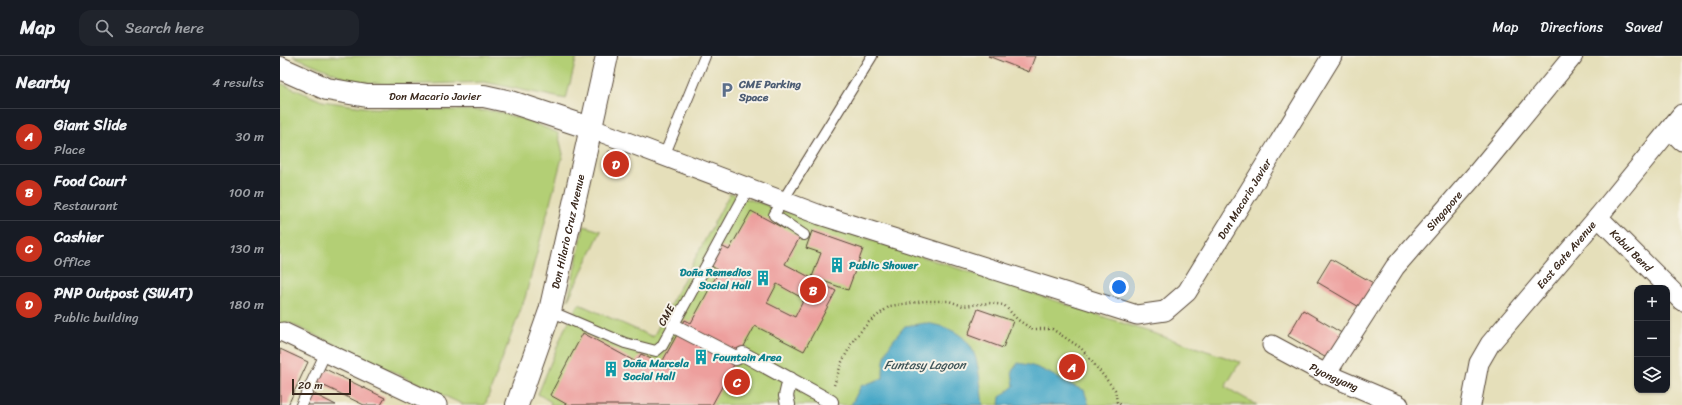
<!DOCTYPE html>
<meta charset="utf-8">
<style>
body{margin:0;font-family:Sriracha,sans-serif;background:#20242c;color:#f1f3f6}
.controls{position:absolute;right:12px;bottom:12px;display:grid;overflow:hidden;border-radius:8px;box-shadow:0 1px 3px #0004}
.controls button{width:36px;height:36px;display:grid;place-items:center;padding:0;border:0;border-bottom:1px solid #363941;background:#171b24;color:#f1f3f6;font:20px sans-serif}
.scale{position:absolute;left:12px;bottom:10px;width:59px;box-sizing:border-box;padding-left:4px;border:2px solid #3b2a1e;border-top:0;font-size:11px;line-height:14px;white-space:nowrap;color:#3b2a1e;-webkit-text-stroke:3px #f7f3e8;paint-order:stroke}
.you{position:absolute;left:839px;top:231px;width:14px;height:14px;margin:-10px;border:3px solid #fff;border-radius:50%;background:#1a73e8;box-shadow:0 0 0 6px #1a73e833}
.badge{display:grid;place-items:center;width:26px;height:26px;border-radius:50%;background:#c8321e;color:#fff;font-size:13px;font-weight:700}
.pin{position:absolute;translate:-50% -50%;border:2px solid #fff;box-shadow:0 1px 4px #0006}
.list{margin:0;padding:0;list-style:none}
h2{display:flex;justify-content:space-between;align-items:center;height:52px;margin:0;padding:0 16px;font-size:17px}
h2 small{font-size:13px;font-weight:400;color:#9ea1a6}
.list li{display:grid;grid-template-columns:26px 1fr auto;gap:12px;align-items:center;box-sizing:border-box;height:56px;padding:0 16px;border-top:1px solid #363941}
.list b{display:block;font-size:15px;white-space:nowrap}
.list p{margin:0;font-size:13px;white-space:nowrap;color:#9ea1a6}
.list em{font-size:13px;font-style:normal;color:#9ea1a6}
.icon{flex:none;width:22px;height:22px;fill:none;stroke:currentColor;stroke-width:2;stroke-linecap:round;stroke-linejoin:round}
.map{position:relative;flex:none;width:1402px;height:349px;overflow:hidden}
header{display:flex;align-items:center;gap:24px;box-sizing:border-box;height:56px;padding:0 20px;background:#171b24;border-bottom:1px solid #363941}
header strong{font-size:19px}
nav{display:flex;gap:22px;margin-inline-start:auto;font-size:14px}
.search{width:280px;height:36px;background:#20242c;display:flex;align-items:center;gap:10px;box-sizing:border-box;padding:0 14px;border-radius:12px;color:#9ea1a6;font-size:15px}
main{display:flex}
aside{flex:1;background:#171b24}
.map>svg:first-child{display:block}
.green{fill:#b3cf75;stroke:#777c4a}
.water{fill:#48a8c7;stroke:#426972}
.building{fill:#ed9f9d;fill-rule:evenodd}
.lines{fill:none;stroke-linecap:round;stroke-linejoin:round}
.service-casing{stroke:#544535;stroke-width:12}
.pedestrian-casing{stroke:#544535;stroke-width:16}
.minor-casing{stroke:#544535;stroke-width:21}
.tertiary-casing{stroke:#544535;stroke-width:24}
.path{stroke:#544535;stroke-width:2.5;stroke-dasharray:1 3;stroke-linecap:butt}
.service{stroke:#fff;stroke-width:10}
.pedestrian{stroke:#fff;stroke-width:14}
.minor{stroke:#fff;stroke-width:19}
.tertiary{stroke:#fff;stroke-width:22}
.labels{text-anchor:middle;stroke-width:4;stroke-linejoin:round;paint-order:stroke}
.service-label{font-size:11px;font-weight:bold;fill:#4e5e75;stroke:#f7f3e8;text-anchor:start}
.street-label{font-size:11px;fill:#3b2a1e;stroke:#f7f3e8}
.culture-label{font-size:11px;font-weight:bold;fill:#0d838f;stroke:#f7f3e8;text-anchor:start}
.water-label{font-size:12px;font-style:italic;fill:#405659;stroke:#f7f3e8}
</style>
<header>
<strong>Map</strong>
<div class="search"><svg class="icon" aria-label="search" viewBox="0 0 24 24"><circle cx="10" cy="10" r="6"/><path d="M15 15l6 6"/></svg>Search here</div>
<nav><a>Map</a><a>Directions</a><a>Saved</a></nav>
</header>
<main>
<aside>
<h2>Nearby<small>4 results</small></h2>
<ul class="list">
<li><span class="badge">A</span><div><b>Giant Slide</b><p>Place</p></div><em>30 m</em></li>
<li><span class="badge">B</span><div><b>Food Court</b><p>Restaurant</p></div><em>100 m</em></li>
<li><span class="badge">C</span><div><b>Cashier</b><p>Office</p></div><em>130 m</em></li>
<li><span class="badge">D</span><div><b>PNP Outpost (SWAT)</b><p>Public building</p></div><em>180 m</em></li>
</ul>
</aside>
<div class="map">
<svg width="1402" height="349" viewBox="0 0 1402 349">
<rect width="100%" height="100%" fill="#f7f3e8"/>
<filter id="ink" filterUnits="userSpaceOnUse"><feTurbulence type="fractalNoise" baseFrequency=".025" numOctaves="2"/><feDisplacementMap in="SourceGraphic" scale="8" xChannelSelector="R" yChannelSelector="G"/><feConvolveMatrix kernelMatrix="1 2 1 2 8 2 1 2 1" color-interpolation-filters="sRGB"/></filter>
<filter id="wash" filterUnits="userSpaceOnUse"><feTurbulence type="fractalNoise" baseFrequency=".012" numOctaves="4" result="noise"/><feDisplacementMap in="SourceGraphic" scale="16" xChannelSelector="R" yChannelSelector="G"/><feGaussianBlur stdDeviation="0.9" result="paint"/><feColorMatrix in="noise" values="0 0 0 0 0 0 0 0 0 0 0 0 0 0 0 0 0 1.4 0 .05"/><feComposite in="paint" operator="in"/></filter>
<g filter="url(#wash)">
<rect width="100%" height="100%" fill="#e5dfba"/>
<g class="green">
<polygon points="13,0 297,0 286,43 204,26 120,29 73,25"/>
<polygon points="0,27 42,45 90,52 214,55 246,64 278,77 283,98 245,242 205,349 184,349 7,266 0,273"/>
<polygon points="450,137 960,306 945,331 977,349 270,349 271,346 258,338 284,274 299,248 373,281"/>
<polygon points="304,170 321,175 288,244"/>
</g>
<g class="water">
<path d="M646 267C700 276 697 303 703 349H571L581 330 603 322C603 295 608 290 625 270Z"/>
<path d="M738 307C766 310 779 326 804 334L809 349H719L720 341 734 330 732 315Z"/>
</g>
<g id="blocks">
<g class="building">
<polygon points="708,0 755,0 749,16"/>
<polygon points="329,95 349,102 342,120 323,114"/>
<path d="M471 155 520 181 505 208 556 235 524 295 475 270 432 349H288L270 339 303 277 356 306 361 298 381 308 405 264 411 267 439 215 430 209 441 190 449 194ZM497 228 524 243 515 261 487 247Z"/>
<polygon points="532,175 583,193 568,234 532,221 541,197 526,192"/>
<polygon points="1051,203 1095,228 1081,252 1037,226"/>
<polygon points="698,253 733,265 723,292 688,279"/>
<polygon points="1023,254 1065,279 1050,304 1008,280"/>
<polygon points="0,293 28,306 8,349 0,349"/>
<polygon points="790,299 803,312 793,322 780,310"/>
<polygon points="43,312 105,342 101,349 84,349 36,326"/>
<polygon points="32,337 56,349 27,349"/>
</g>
</g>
</g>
<g filter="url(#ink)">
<use href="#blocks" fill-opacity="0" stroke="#544535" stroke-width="1"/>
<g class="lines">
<defs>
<g id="service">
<polyline points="384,100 425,0"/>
<polyline points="524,179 494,159 592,0"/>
<polyline points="270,255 345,287 376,295 382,290 468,133"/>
<polyline points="21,349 46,296"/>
</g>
<g id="pedestrian">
<polyline points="394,270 456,302 463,298 551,346"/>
<polyline points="508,349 506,340 510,323"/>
</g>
<g id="minor">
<path id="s1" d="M310 72 540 159 857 259 885 255 907 236 1052 0"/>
<polyline points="1390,73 1402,85"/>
<path id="s2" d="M1318 161 1402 245"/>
<polyline points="3,276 157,349"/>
<path id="s3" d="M992 289 1046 318 1119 349"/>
<path id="s4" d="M1046 318 1115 211 1196 118 1293 0"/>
<path id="s5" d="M1191 349 1199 307 1210 288 1318 161 1402 58"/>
</g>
<g id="tertiary">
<path id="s6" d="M0 12 47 33 87 40H204L231 46 310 72"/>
<path id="s7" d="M237 349 270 255 327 0"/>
</g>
</defs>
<use href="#service" class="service-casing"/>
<use href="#pedestrian" class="pedestrian-casing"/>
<use href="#minor" class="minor-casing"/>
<use href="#tertiary" class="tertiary-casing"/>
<polyline class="path" points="554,329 562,306 574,283 589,266 610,250 645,245 669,245 683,250 709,247 724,249 738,264 752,273 772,273 801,292 835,334 837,346 841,349"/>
<use href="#service" class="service"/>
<use href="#pedestrian" class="pedestrian"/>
<use href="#minor" class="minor"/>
<use href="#tertiary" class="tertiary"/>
</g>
</g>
<defs>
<symbol id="parking-bare" viewBox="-9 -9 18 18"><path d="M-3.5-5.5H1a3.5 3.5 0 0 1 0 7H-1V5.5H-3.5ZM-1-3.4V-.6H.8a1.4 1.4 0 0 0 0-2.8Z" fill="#5c6f8a" stroke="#f7f3e8" stroke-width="2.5" paint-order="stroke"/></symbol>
<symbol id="building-bare" viewBox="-9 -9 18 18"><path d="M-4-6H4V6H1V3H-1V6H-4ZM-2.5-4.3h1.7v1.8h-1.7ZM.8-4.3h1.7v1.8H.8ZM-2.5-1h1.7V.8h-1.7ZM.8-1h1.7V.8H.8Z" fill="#0f9aa8" stroke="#f7f3e8" stroke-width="2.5" paint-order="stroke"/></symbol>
</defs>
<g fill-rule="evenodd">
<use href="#parking-bare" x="436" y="23" width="22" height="22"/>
<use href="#building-bare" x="546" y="198" width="22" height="22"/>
<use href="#building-bare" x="472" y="211" width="22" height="22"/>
<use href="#building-bare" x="410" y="290" width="22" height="22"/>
<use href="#building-bare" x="320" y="302" width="22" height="22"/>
</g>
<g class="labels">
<g class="service-label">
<text x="459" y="32">CME Parking<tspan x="459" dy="13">Space</tspan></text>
</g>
<g class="street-label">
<text dy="4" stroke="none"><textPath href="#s6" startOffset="160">Don Macario Javier</textPath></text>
<text dy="4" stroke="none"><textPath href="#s1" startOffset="745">Don Macario Javier</textPath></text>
<text dy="4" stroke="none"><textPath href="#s4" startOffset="202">Singapore</textPath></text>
<text dy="4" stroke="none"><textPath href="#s7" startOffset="181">Don Hilario Cruz Avenue</textPath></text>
<text dy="4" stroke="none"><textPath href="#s2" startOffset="47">Kabul Bend</textPath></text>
<text dy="4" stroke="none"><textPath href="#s5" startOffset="182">East Gate Avenue</textPath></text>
<text transform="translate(386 259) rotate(-61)" y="4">CME</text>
<text dy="4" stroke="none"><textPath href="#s3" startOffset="70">Pyongyang</textPath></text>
</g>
<g class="culture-label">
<text x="569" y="213">Public Shower</text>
<text x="471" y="220" text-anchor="end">Doña Remedios<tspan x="471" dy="13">Social Hall</tspan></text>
<text x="433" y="305">Fountain Area</text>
<text x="343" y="311">Doña Marcela<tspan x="343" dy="13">Social Hall</tspan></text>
</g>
<g class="water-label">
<text x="645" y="313">Funtasy Lagoon</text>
</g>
</g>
</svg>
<div class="controls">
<button>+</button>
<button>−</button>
<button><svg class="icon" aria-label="layers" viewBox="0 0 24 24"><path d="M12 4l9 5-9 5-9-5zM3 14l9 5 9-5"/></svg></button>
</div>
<div class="scale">20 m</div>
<div class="you"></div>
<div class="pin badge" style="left:792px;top:311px">A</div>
<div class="pin badge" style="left:533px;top:234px">B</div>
<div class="pin badge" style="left:457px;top:326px">C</div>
<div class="pin badge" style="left:336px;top:108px">D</div>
</div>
</main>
